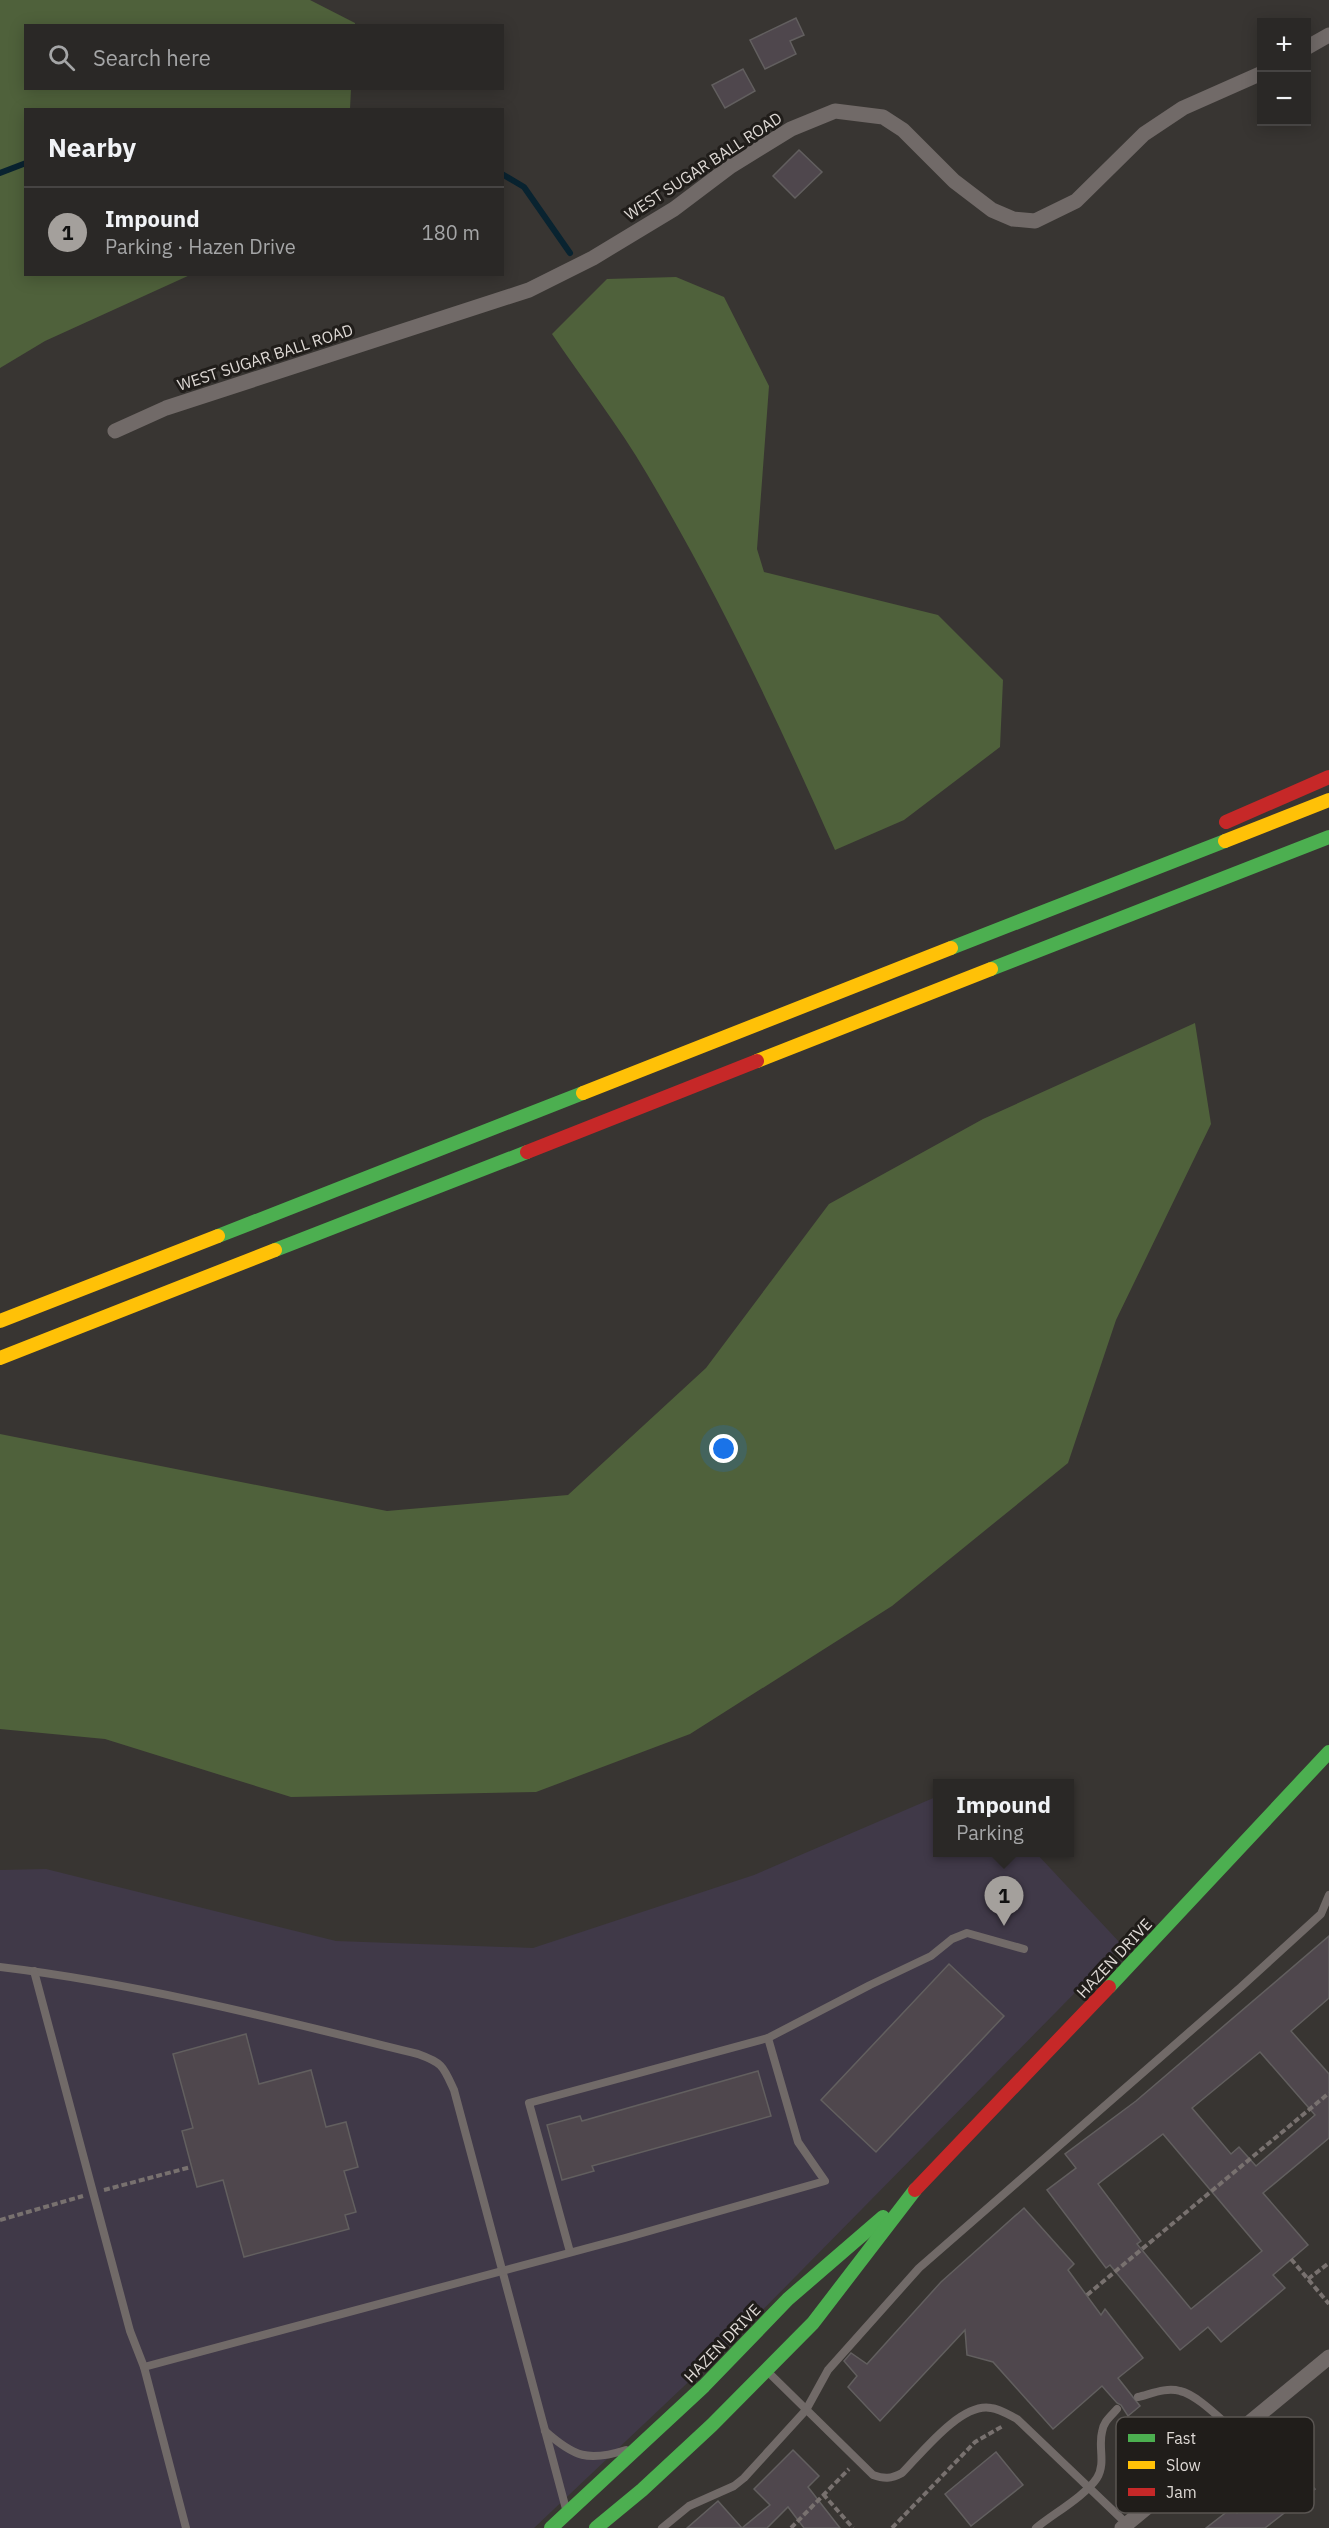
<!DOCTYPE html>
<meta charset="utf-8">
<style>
body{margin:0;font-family:"IBM Plex Sans",sans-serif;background:#363432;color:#f1f3f6}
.controls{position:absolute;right:18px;top:18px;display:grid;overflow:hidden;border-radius:0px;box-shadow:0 3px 15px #0003}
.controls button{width:54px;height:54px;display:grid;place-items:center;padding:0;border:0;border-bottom:2px solid #464443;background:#2a2826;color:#f1f3f6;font:30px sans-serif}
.you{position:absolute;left:724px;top:1449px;width:21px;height:21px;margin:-15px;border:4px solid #fff;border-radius:50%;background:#1a73e8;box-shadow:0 0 0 9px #1a73e833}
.badge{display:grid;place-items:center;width:39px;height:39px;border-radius:50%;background:#a4a09c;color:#111;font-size:20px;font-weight:700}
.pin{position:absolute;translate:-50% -50px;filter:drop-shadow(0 2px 3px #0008)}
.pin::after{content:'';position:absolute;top:32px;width:21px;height:18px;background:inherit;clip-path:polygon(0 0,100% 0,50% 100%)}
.popup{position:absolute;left:933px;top:1779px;width:141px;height:78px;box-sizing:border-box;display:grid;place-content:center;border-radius:0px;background:#2a2826;filter:drop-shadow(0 2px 4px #0005);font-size:20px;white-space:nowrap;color:#a5a6a7}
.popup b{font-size:22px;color:#f1f3f6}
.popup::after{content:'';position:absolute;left:50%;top:100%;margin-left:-12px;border:12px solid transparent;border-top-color:#2a2826}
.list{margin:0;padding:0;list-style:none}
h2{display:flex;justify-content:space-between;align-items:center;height:78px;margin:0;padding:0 24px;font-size:26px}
h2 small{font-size:20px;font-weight:400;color:#a5a6a7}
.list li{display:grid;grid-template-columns:39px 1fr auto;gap:18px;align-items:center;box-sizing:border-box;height:90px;padding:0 24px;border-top:2px solid #464443}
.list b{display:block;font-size:22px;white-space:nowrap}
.list p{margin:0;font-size:20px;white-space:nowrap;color:#a5a6a7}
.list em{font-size:20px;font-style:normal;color:#a5a6a7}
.icon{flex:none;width:33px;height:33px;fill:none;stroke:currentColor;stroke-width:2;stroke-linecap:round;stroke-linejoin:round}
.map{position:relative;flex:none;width:1329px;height:2528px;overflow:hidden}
.search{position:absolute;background:#2a2826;box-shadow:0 3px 15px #0003;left:24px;top:24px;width:480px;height:66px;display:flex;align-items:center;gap:15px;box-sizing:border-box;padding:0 21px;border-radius:0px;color:#a5a6a7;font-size:22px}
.panel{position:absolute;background:#2a2826;box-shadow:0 3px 15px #0003;left:24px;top:108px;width:480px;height:168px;border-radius:0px}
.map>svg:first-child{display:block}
.commercial{fill:#403948}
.green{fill:#4f613b}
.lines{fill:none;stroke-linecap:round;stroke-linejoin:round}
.stream{stroke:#092330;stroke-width:6}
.building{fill:#4f474d;stroke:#625f5f;stroke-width:1.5;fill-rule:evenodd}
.path{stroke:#78716f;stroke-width:4;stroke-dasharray:6 3;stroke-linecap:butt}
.lane{stroke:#716a68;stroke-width:8}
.street{stroke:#716a68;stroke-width:15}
.fast{stroke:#4caf50;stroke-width:14}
.slow{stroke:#ffc107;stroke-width:14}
.jam{stroke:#c62828;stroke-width:14}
.labels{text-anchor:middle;stroke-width:6;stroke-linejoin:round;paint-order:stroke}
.street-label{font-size:16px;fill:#ded9d5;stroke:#201d1a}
.key{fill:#201d1a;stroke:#595552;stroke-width:1.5}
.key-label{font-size:16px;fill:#ded9d5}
</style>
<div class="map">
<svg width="1329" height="2528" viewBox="0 0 1329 2528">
<rect width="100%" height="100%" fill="#383532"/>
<polygon class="commercial" points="938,1796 938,1852 1036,1853 1122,1945 737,2336 534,2528 0,2528 0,1870 46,1869 336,1941 533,1948 754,1875"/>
<g class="green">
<polygon points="0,0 310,0 355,23 355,26 26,26 26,88 351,89 350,109 26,110 26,274 190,275 45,341 0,368"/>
<path d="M676 277 724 297 769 386 757 549 764 572 938 615 1003 680 1000 747 904 820 835 850C778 721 719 595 647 474 619 426 583 380 552 334L607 279Z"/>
<polygon points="1195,1023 1211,1124 1116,1320 1068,1463 892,1606 690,1734 536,1792 291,1797 105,1739 0,1729 0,1434 387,1511 568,1495 706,1368 829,1204 983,1119"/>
</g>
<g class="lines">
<g class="stream">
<polyline points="0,173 26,163"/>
<polyline points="502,174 524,187 570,253"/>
</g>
</g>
<g class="building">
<polygon points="796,18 804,35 790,41 796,54 765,69 750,40"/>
<polygon points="743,69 755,91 725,108 712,85"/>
<polygon points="799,150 822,172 795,198 773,176"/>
<path d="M1329 1936V1998L1291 2031 1329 2074V2138L1263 2193 1308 2245 1273 2275 1285 2288 1221 2342 1208 2327 1180 2350 1110 2265 1106 2268 1047 2190 1076 2168 1065 2154 1136 2101ZM1260 2052 1315 2115 1256 2166 1239 2147 1231 2154 1192 2108ZM1163 2134 1262 2251 1191 2309 1137 2244 1141 2241 1098 2184Z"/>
<polygon points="949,1964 1004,2016 876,2152 821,2100"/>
<polygon points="246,2034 259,2084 311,2070 326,2127 346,2122 358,2167 344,2171 356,2212 345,2215 349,2229 244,2257 223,2180 197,2187 182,2131 193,2128 173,2054"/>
<polygon points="758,2071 771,2116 592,2166 594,2171 562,2180 547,2125 580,2116 582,2121"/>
<polygon points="1024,2208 1074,2264 1068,2270 1101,2315 1105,2309 1143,2358 1118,2378 1140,2406 1128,2416 1121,2405 1117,2403 1102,2386 1053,2429 993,2362 967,2355 965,2330 880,2421 848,2387 857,2376 844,2361 851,2353 867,2364 941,2282"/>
<polygon points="793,2450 819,2476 808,2487 840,2528 804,2528 788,2507 767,2528 742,2528 770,2505 754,2489"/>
<polygon points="996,2452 1023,2485 971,2526 945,2494"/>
<polygon points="1297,2466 1315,2489 1265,2528 1206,2528 1233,2507 1237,2513"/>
<polygon points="718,2501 742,2528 687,2528"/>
</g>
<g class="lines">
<g class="path">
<polyline points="104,2190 191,2167"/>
<polyline points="0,2220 83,2196"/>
<polyline points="1291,2259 1329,2304"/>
<polyline points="1308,2279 1329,2263"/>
<polyline points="1087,2295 1329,2093"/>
<polyline points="823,2494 853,2528"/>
<polyline points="791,2528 849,2469"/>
<polyline points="892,2528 975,2442 1003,2426"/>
</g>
<g class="lane">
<path d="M0 1967C141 1984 280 2020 418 2054 443 2063 443 2066 454 2090L566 2509"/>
<polyline points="34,1971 130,2331 144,2367 186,2528"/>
<polyline points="570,2252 529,2103 768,2038 870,1985 931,1956 952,1939 967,1933 1024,1949"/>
<polyline points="144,2367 625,2238 825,2181 798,2142 768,2038"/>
<path d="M767 2371 873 2475C884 2479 891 2479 902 2473 921 2454 961 2402 991 2408 1000 2409 1009 2415 1017 2419L1127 2524"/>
<path d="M1138 2397C1151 2394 1166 2387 1180 2391 1198 2395 1222 2421 1237 2433"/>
<path d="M545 2431C574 2457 588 2462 626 2450"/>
<polyline points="662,2528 689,2506 734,2486 744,2478 806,2410 828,2370 919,2268 1241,1987 1321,1914 1329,1895"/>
<path d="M1036 2528C1053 2514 1085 2496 1097 2478 1106 2463 1098 2447 1102 2432 1103 2422 1111 2416 1117 2409"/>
</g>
<g class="street">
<polyline points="1306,48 1329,35"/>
<polyline points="115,431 166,408 529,290 593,258 674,209 731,166 791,129 835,111 883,117 903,130 954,181 992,210 1013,219 1035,221 1076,201 1144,134 1183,108 1262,73"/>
<polyline points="1122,2528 1329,2357"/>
</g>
<g class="fast">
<polyline points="951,948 1225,841"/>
<polyline points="991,969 1329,837"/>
<polyline points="218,1236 583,1093"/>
<polyline points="275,1250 527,1152"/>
<polyline points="1109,1987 1329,1752"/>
<polyline points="551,2528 704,2386 788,2299 883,2217"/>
<polyline points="596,2528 642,2490 712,2425 813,2323 915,2190"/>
</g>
<g class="slow">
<polyline points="1225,841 1329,800"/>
<polyline points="757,1061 991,969"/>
<polyline points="583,1093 951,948"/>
<polyline points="0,1321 218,1236"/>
<polyline points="0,1358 275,1250"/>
</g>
<g class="jam">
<polyline points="1226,822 1329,777"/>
<polyline points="527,1152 757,1061"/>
<polyline points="915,2190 1109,1987"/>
</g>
</g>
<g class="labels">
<g class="street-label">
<text transform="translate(703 166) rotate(-33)" y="6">WEST SUGAR BALL ROAD</text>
<text transform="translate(265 357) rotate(-18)" y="6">WEST SUGAR BALL ROAD</text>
<text transform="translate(1114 1958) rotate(-47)" y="6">HAZEN DRIVE</text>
<text transform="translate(722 2343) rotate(-46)" y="6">HAZEN DRIVE</text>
</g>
</g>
<rect x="1116" y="2417" width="198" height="96" rx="9" class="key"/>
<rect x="1128" y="2434" width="27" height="8" fill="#4caf50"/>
<rect x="1128" y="2461" width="27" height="8" fill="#ffc107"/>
<rect x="1128" y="2488" width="27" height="8" fill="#c62828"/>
<g class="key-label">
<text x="1166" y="2444">Fast</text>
<text x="1166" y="2471">Slow</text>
<text x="1166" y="2498">Jam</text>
</g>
</svg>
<div class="controls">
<button>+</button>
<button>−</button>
</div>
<div class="you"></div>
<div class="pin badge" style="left:1004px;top:1926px">1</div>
<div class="popup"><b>Impound</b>Parking</div>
<div class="search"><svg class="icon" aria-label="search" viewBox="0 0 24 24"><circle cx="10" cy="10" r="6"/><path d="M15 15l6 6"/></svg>Search here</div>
<section class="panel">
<h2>Nearby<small></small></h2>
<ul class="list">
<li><span class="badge">1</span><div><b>Impound</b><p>Parking · Hazen Drive</p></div><em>180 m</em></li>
</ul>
</section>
</div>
